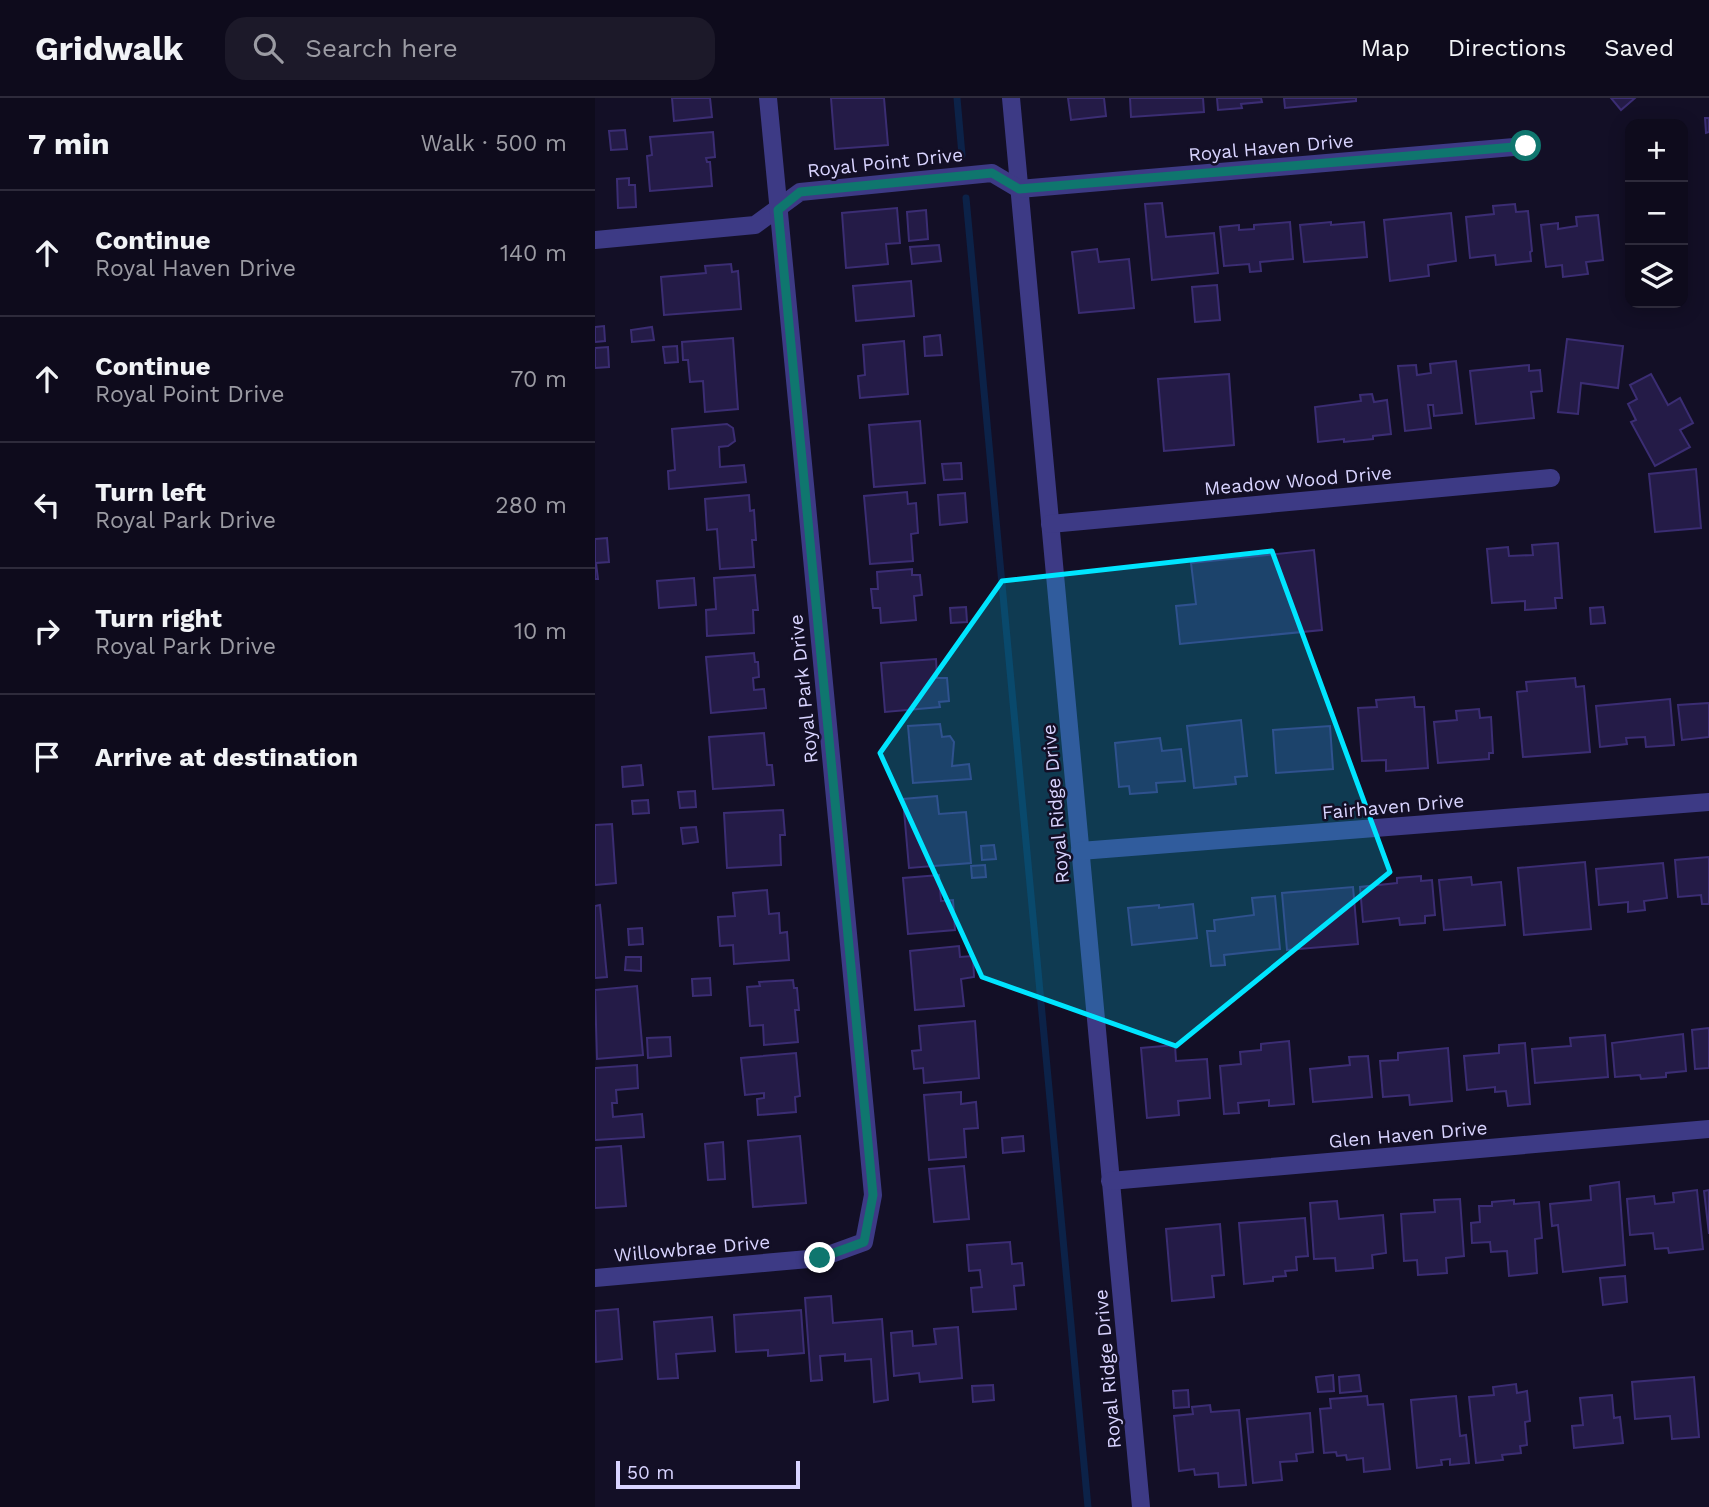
<!DOCTYPE html>
<meta charset="utf-8">
<style>
body{margin:0;font-family:"Work Sans",sans-serif;background:#1c1929;color:#f1f3f6}
.controls{position:absolute;right:21px;top:21px;display:grid;overflow:hidden;border-radius:14px;box-shadow:0 4px 18px #0003}
.controls button{width:63px;height:63px;display:grid;place-items:center;padding:0;border:0;border-bottom:2px solid #2e2b3b;background:#0e0b1c;color:#f1f3f6;font:35px sans-serif}
.scale{position:absolute;left:21px;bottom:18px;width:184px;box-sizing:border-box;padding-left:7px;border:4px solid #d9d4ff;border-top:0;font-size:19px;line-height:24px;white-space:nowrap;color:#d9d4ff;-webkit-text-stroke:5px #130f26;paint-order:stroke}
.stop{position:absolute;width:21px;height:21px;margin:-16px;border:5px solid #0f766e;border-radius:50%;background:#fff}
.stop.end{background:#0f766e;border-color:#fff;box-shadow:0 2px 7px #0008}
.list{margin:0;padding:0;list-style:none}
h2{display:flex;justify-content:space-between;align-items:center;height:91px;margin:0;padding:0 28px;font-size:30px}
h2 small{font-size:23px;font-weight:400;color:#9b9ba3}
.list li{display:grid;grid-template-columns:46px 1fr auto;gap:21px;align-items:center;box-sizing:border-box;height:126px;padding:0 28px;border-top:2px solid #2e2b3b}
.list b{display:block;font-size:26px;white-space:nowrap}
.list p{margin:0;font-size:23px;white-space:nowrap;color:#9b9ba3}
.list em{font-size:23px;font-style:normal;color:#9b9ba3}
.icon{flex:none;width:38px;height:38px;fill:none;stroke:currentColor;stroke-width:2;stroke-linecap:round;stroke-linejoin:round}
.map{position:relative;flex:none;width:1114px;height:1409px;overflow:hidden}
header{display:flex;align-items:center;gap:42px;box-sizing:border-box;height:98px;padding:0 35px;background:#0e0b1c;border-bottom:2px solid #2e2b3b}
header strong{font-size:33px}
nav{display:flex;gap:38px;margin-inline-start:auto;font-size:24px}
.search{width:490px;height:63px;background:#1c1929;display:flex;align-items:center;gap:18px;box-sizing:border-box;padding:0 24px;border-radius:21px;color:#9b9ba3;font-size:26px}
main{display:flex}
aside{flex:1;background:#0e0b1c}
.map>svg:first-child{display:block}
.lines{fill:none;stroke-linecap:round;stroke-linejoin:round}
.stream{stroke:#0c2248;stroke-width:7}
.building{fill:#241b47;stroke:#3b2d73;stroke-width:2}
.minor{stroke:#3d3a85;stroke-width:18}
.route{stroke:#0f766e;stroke-width:9}
.marked{fill:#00e5ff;fill-opacity:0.2;stroke:#00e5ff;stroke-width:5;stroke-linejoin:round}
.labels{text-anchor:middle;stroke-width:5;stroke-linejoin:round;paint-order:stroke}
.street-label{font-size:19px;fill:#d9d4ff;stroke:#130f26}
</style>
<header>
<strong>Gridwalk</strong>
<div class="search"><svg class="icon" aria-label="search" viewBox="0 0 24 24"><circle cx="10" cy="10" r="6"/><path d="M15 15l6 6"/></svg>Search here</div>
<nav><a>Map</a><a>Directions</a><a>Saved</a></nav>
</header>
<main>
<aside>
<h2>7 min<small>Walk · 500 m</small></h2>
<ul class="list">
<li><svg class="icon" aria-label="ahead" viewBox="0 0 24 24"><path d="M12 20V5M6 11l6-6 6 6"/></svg><div><b>Continue</b><p>Royal Haven Drive</p></div><em>140 m</em></li>
<li><svg class="icon" aria-label="ahead" viewBox="0 0 24 24"><path d="M12 20V5M6 11l6-6 6 6"/></svg><div><b>Continue</b><p>Royal Point Drive</p></div><em>70 m</em></li>
<li><svg class="icon" aria-label="left" viewBox="0 0 24 24"><path d="M17 20v-9H6M10 6l-5 5 5 5"/></svg><div><b>Turn left</b><p>Royal Park Drive</p></div><em>280 m</em></li>
<li><svg class="icon" aria-label="right" viewBox="0 0 24 24"><path d="M7 20v-9h11M14 6l5 5-5 5"/></svg><div><b>Turn right</b><p>Royal Park Drive</p></div><em>10 m</em></li>
<li><svg class="icon" aria-label="arrive" viewBox="0 0 24 24"><path d="M6 21V4h12l-3 4 3 4H6"/></svg><div><b>Arrive at destination</b></div></li>
</ul>
</aside>
<div class="map">
<svg width="1114" height="1409" viewBox="0 0 1114 1409">
<rect width="100%" height="100%" fill="#130f26"/>
<g class="lines">
<g class="stream">
<polyline points="362,0 367,57"/>
<polyline points="371,100 493,1409"/>
</g>
</g>
<g class="building">
<polygon points="77,0 115,0 117,19 79,23"/>
<polygon points="236,0 289,0 293,47 240,51"/>
<polygon points="473,0 509,0 511,18 476,22"/>
<polygon points="535,0 608,0 609,14 536,19"/>
<polygon points="622,0 666,0 667,4 646,6 647,10 623,12"/>
<polygon points="689,0 761,0 761,3 690,10"/>
<polygon points="1016,0 1040,0 1026,12"/>
<polygon points="1110,20 1114,20 1114,34 1111,35"/>
<polygon points="30,32 32,51 16,52 14,33"/>
<polygon points="118,34 120,59 111,60 112,64 115,64 117,88 55,93 52,58 57,57 55,39"/>
<polygon points="34,80 34,87 40,87 41,109 23,110 22,81"/>
<polygon points="567,105 571,139 619,135 623,175 557,182 550,106"/>
<polygon points="920,106 921,114 933,113 937,153 935,154 936,163 901,167 900,157 875,160 871,119 899,116 898,108"/>
<polygon points="302,110 305,145 291,146 293,166 251,170 247,115"/>
<polygon points="331,112 333,141 314,143 312,114"/>
<polygon points="856,115 861,163 833,167 834,178 795,183 789,122"/>
<polygon points="1003,117 1008,162 991,164 993,176 968,179 967,167 951,169 946,127 963,125 963,131 982,128 981,119"/>
<polygon points="695,124 698,161 665,164 666,173 655,174 654,166 629,168 625,129 644,127 644,132 659,131 659,127"/>
<polygon points="736,124 736,127 769,124 772,159 709,164 705,127"/>
<polygon points="344,147 346,163 317,166 315,149"/>
<polygon points="502,151 504,164 534,161 539,210 484,215 477,154"/>
<polygon points="136,166 137,174 143,173 146,211 69,217 66,179 111,175 110,168"/>
<polygon points="316,183 319,218 261,223 258,188"/>
<polygon points="622,187 625,222 600,224 597,189"/>
<polygon points="9,228 10,243 0,244 0,229"/>
<polygon points="57,229 59,242 37,244 36,232"/>
<polygon points="345,237 347,257 330,258 329,239"/>
<polygon points="138,240 143,311 110,314 108,283 95,284 93,262 88,262 87,244"/>
<polygon points="972,241 1028,248 1023,290 986,285 983,316 963,314"/>
<polygon points="309,243 313,296 265,300 263,278 270,277 268,247"/>
<polygon points="82,248 83,264 70,265 68,249"/>
<polygon points="13,249 14,269 0,270 0,250"/>
<polygon points="861,263 867,315 839,318 838,307 833,307 836,330 810,333 803,268 821,267 822,277 836,275 835,266"/>
<polygon points="934,267 934,273 945,272 947,293 936,294 939,320 881,326 875,273"/>
<polygon points="634,276 639,347 569,353 563,281"/>
<polygon points="1056,276 1073,307 1085,300 1098,325 1085,332 1095,349 1060,368 1036,324 1041,322 1033,306 1042,301 1035,287"/>
<polygon points="777,296 779,304 792,302 796,336 778,338 778,341 749,344 749,341 723,344 720,309 766,303 765,297"/>
<polygon points="325,323 330,385 279,389 274,327"/>
<polygon points="132,326 138,330 140,343 133,348 124,349 125,369 149,367 151,384 74,391 73,373 80,372 77,331"/>
<polygon points="366,365 367,381 349,382 347,366"/>
<polygon points="1101,371 1106,430 1060,434 1054,376"/>
<polygon points="312,394 313,406 321,405 323,435 316,436 318,463 275,466 269,398"/>
<polygon points="370,395 372,424 345,427 343,397"/>
<polygon points="154,397 155,413 159,412 161,442 157,442 159,469 125,471 122,431 112,432 110,401"/>
<polygon points="12,440 14,464 1,465 3,481 0,481 0,441"/>
<polygon points="963,445 967,500 960,500 961,510 930,512 930,503 897,505 892,451 913,449 914,458 938,457 937,447"/>
<polygon points="719,452 727,532 585,546 581,508 601,506 596,465"/>
<polygon points="317,471 317,477 325,477 327,497 319,498 321,522 286,525 285,510 278,510 276,491 283,491 282,474"/>
<polygon points="160,477 163,512 158,512 159,535 112,538 111,512 121,511 119,480"/>
<polygon points="99,480 101,507 64,510 62,483"/>
<polygon points="371,509 372,524 356,525 355,510"/>
<polygon points="1008,509 1010,525 996,526 995,510"/>
<polygon points="159,555 160,564 163,564 164,579 158,580 159,592 169,591 171,610 116,615 111,559"/>
<polygon points="341,561 342,580 352,580 354,603 344,604 345,609 290,614 286,565"/>
<polygon points="980,580 981,589 989,588 995,654 928,659 922,594 932,593 931,584"/>
<polygon points="819,599 820,609 829,609 833,670 791,673 791,662 767,663 763,610 782,609 781,602"/>
<polygon points="1075,601 1079,647 1051,649 1050,639 1031,640 1032,646 1005,649 1001,608"/>
<polygon points="1114,605 1114,639 1087,642 1083,607"/>
<polygon points="884,611 885,620 896,619 898,655 894,655 894,661 843,665 839,624 862,622 861,613"/>
<polygon points="646,622 652,678 640,679 641,686 599,690 592,628"/>
<polygon points="345,626 347,639 355,638 359,644 357,668 374,666 376,681 318,685 313,628"/>
<polygon points="735,628 738,671 681,675 678,632"/>
<polygon points="169,635 172,667 177,667 179,687 118,691 114,639"/>
<polygon points="565,640 567,653 586,651 590,683 561,685 562,694 535,696 534,688 524,689 520,645"/>
<polygon points="46,667 48,687 28,689 27,669"/>
<polygon points="100,693 101,709 85,710 83,694"/>
<polygon points="342,698 344,716 371,714 376,765 314,770 308,701"/>
<polygon points="53,702 54,715 38,716 37,703"/>
<polygon points="188,712 190,737 185,737 186,767 132,770 129,715"/>
<polygon points="17,726 21,785 0,787 0,727"/>
<polygon points="101,729 103,744 88,746 86,730"/>
<polygon points="399,747 401,761 387,762 386,748"/>
<polygon points="1114,759 1114,806 1107,806 1106,797 1083,799 1080,762"/>
<polygon points="990,764 996,831 929,837 923,770"/>
<polygon points="1068,765 1072,800 1049,803 1050,812 1033,814 1033,804 1004,807 1001,771"/>
<polygon points="390,767 391,779 377,780 376,768"/>
<polygon points="344,777 346,803 358,802 360,832 313,836 308,780"/>
<polygon points="826,778 826,783 837,782 840,817 830,818 830,825 805,827 804,820 768,824 765,789 802,785 802,780"/>
<polygon points="876,779 877,787 906,784 910,827 849,832 844,782"/>
<polygon points="758,789 763,846 692,852 687,795"/>
<polygon points="172,792 174,816 184,815 185,835 192,834 194,862 139,866 138,847 125,848 123,819 140,818 138,795"/>
<polygon points="680,798 685,851 629,857 630,867 616,868 612,833 620,833 619,822 659,817 657,800"/>
<polygon points="598,806 602,840 537,847 533,810 564,807 564,810"/>
<polygon points="5,807 12,879 0,880 0,808"/>
<polygon points="47,830 48,846 34,847 33,831"/>
<polygon points="364,848 365,859 378,858 379,879 366,881 369,908 320,912 315,853"/>
<polygon points="31,859 46,859 46,873 30,872"/>
<polygon points="115,880 116,897 98,898 97,881"/>
<polygon points="198,882 199,890 202,890 204,912 200,912 203,944 169,947 168,927 155,928 152,889 165,888 164,884"/>
<polygon points="42,888 48,957 2,961 0,892"/>
<polygon points="380,923 384,980 329,985 328,970 319,971 317,953 326,952 324,928"/>
<polygon points="1114,930 1114,970 1100,971 1097,932"/>
<polygon points="1088,936 1091,973 1071,975 1071,979 1046,981 1045,977 1020,979 1017,945"/>
<polygon points="1010,937 1013,979 940,985 937,951 976,948 975,940"/>
<polygon points="75,939 76,958 53,960 52,940"/>
<polygon points="694,943 699,1006 674,1008 674,1002 643,1005 644,1015 629,1016 625,968 646,966 645,954 666,952 666,946"/>
<polygon points="930,945 935,1006 913,1008 911,993 900,994 900,989 872,992 869,958 904,955 904,947"/>
<polygon points="580,947 581,963 612,961 615,1000 583,1003 584,1017 552,1020 546,950"/>
<polygon points="853,950 857,1003 815,1007 814,997 788,999 785,963 803,962 803,955"/>
<polygon points="201,955 205,998 200,999 201,1014 163,1017 162,1001 169,1000 169,995 150,997 146,960"/>
<polygon points="773,958 777,999 718,1004 715,971 755,967 754,959"/>
<polygon points="42,967 43,990 21,992 22,1005 17,1005 18,1019 47,1016 49,1039 0,1042 0,970"/>
<polygon points="366,994 366,1006 381,1004 383,1030 369,1031 371,1059 334,1062 329,997"/>
<polygon points="205,1038 211,1105 158,1109 153,1043"/>
<polygon points="428,1038 429,1053 408,1055 407,1040"/>
<polygon points="128,1044 130,1081 113,1082 110,1046"/>
<polygon points="26,1048 31,1108 0,1110 0,1050"/>
<polygon points="369,1068 374,1121 339,1124 334,1071"/>
<polygon points="1024,1084 1030,1167 968,1174 963,1127 957,1128 955,1106 996,1102 995,1088"/>
<polygon points="1102,1092 1108,1151 1074,1155 1073,1150 1060,1151 1058,1135 1035,1137 1032,1101 1059,1098 1060,1106 1079,1104 1078,1095"/>
<polygon points="1114,1092 1114,1136 1109,1093"/>
<polygon points="865,1101 869,1158 851,1160 852,1175 823,1177 822,1162 809,1163 806,1116 840,1114 839,1102"/>
<polygon points="919,1102 919,1106 944,1104 947,1140 940,1141 942,1175 914,1178 912,1153 896,1154 895,1144 877,1145 876,1125 885,1124 884,1108 897,1108 897,1104"/>
<polygon points="742,1103 744,1121 788,1117 791,1155 777,1157 778,1170 741,1173 740,1160 719,1161 715,1105"/>
<polygon points="710,1120 713,1158 701,1159 702,1172 690,1173 691,1178 678,1179 678,1183 649,1186 644,1125"/>
<polygon points="625,1126 629,1177 617,1178 619,1199 577,1203 571,1131"/>
<polygon points="415,1144 417,1166 427,1165 429,1187 419,1188 421,1211 378,1214 376,1190 387,1189 385,1172 374,1173 372,1147"/>
<polygon points="1030,1178 1032,1204 1008,1207 1005,1180"/>
<polygon points="236,1198 238,1225 287,1221 293,1302 279,1304 276,1261 250,1263 250,1256 225,1258 227,1282 216,1283 210,1200"/>
<polygon points="23,1211 27,1261 1,1264 0,1213"/>
<polygon points="206,1212 209,1255 173,1258 173,1252 141,1254 139,1217"/>
<polygon points="117,1219 120,1253 81,1256 83,1280 63,1281 59,1224"/>
<polygon points="363,1229 367,1280 325,1284 324,1275 299,1278 296,1235 317,1233 318,1248 341,1246 339,1231"/>
<polygon points="738,1277 739,1293 723,1294 721,1279"/>
<polygon points="764,1277 766,1293 745,1295 744,1279"/>
<polygon points="1099,1279 1104,1339 1077,1341 1075,1318 1040,1321 1037,1284"/>
<polygon points="921,1286 922,1295 932,1293 935,1323 930,1324 932,1347 925,1348 926,1355 907,1357 908,1362 881,1365 874,1299 899,1297 898,1289"/>
<polygon points="398,1287 399,1302 378,1304 377,1288"/>
<polygon points="593,1292 594,1309 579,1310 578,1293"/>
<polygon points="1017,1297 1019,1320 1025,1319 1028,1345 979,1350 977,1328 988,1327 985,1300"/>
<polygon points="772,1298 773,1307 788,1306 795,1371 769,1374 768,1360 752,1362 751,1357 742,1358 741,1354 729,1355 725,1311 736,1310 735,1301"/>
<polygon points="861,1298 865,1338 871,1337 874,1365 855,1367 855,1361 846,1362 847,1367 822,1370 816,1302"/>
<polygon points="615,1307 616,1314 644,1312 651,1387 624,1389 623,1375 600,1377 599,1371 584,1373 579,1318 598,1316 597,1309"/>
<polygon points="715,1315 718,1354 701,1356 702,1363 685,1364 687,1382 658,1385 652,1321"/>
</g>
<g class="lines">
<g class="minor">
<polyline points="416,0 546,1409"/>
<polyline points="0,142 160,127 205,94 397,75 424,91 931,48"/>
<polyline points="455,426 956,380"/>
<polyline points="485,753 1114,704"/>
<polyline points="515,1083 1114,1031"/>
<polyline points="0,1180 225,1160 269,1144 278,1097 173,0"/>
</g>
</g>
<g class="lines">
<polyline class="route" points="225,1160 269,1144 278,1097 183,112 205,94 397,75 424,91 931,48"/>
</g>
<path class="marked" d="M677 453 795 774 581 948 387 879 285 655 407 483Z"/>
<g class="labels">
<g class="street-label">
<text transform="translate(676 49) rotate(-5)" y="7">Royal Haven Drive</text>
<text transform="translate(290 64) rotate(-6)" y="7">Royal Point Drive</text>
<text transform="translate(703 382) rotate(-5)" y="7">Meadow Wood Drive</text>
<text transform="translate(208 591) rotate(-96)" y="7">Royal Park Drive</text>
<text transform="translate(460 706) rotate(-95)" y="7">Royal Ridge Drive</text>
<text transform="translate(798 708) rotate(-5)" y="7">Fairhaven Drive</text>
<text transform="translate(813 1036) rotate(-5)" y="7">Glen Haven Drive</text>
<text transform="translate(97 1150) rotate(-5)" y="7">Willowbrae Drive</text>
<text transform="translate(512 1271) rotate(-95)" y="7">Royal Ridge Drive</text>
</g>
</g>
</svg>
<div class="controls">
<button>+</button>
<button>−</button>
<button><svg class="icon" aria-label="layers" viewBox="0 0 24 24"><path d="M12 4l9 5-9 5-9-5zM3 14l9 5 9-5"/></svg></button>
</div>
<div class="scale">50 m</div>
<div class="stop" style="left:931px;top:48px"></div>
<div class="stop end" style="left:225px;top:1160px"></div>
</div>
</main>
